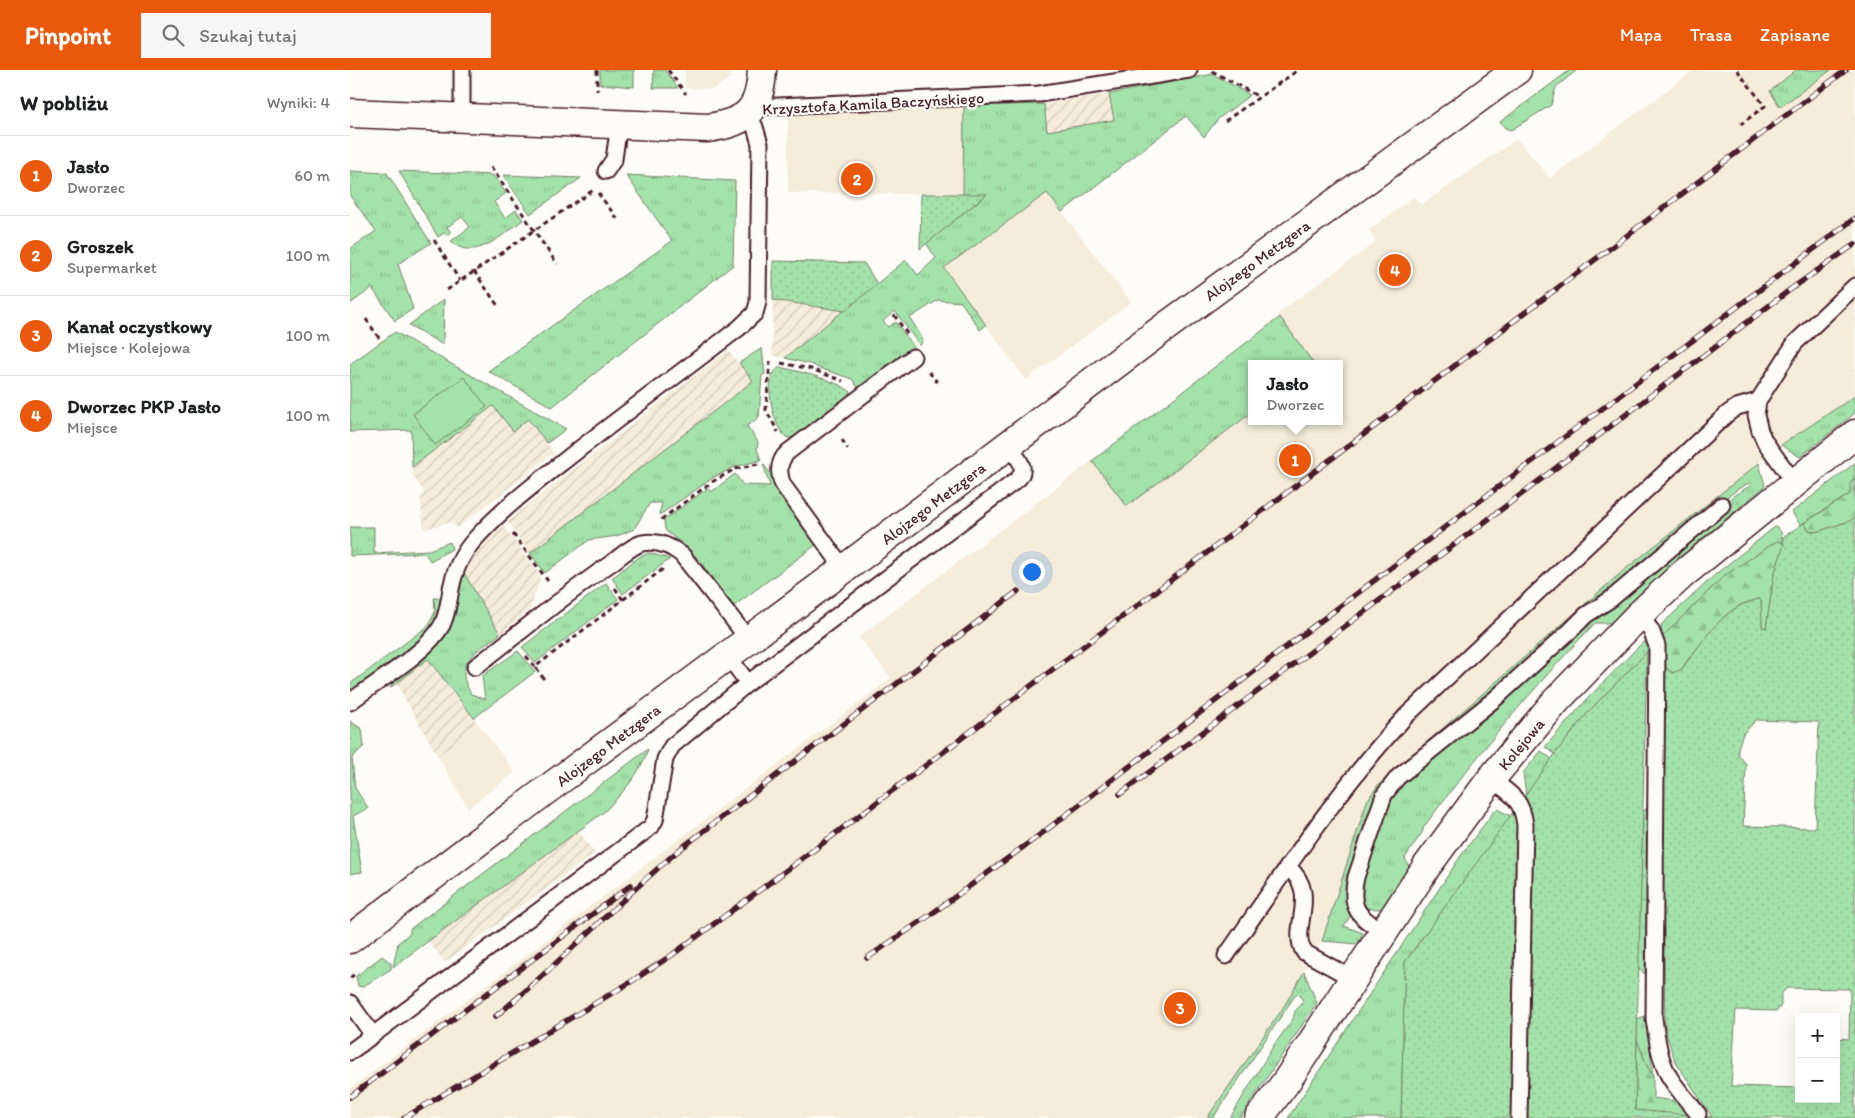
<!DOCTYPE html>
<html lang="pl">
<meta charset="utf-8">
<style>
body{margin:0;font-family:Itim,sans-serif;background:#f6f6f6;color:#202124}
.controls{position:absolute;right:15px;bottom:15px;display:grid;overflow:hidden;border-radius:0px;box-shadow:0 5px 20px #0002}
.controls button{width:45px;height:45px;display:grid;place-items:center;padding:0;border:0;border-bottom:1px solid #e0e0e0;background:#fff;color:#202124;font:25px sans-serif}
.you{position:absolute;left:681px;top:501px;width:18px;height:18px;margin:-12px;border:4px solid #fff;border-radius:50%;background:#1a73e8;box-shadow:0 0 0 8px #1a73e833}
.badge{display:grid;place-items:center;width:32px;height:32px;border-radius:50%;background:#ea580c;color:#fff;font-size:16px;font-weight:700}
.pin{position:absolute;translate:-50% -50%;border:2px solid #fff;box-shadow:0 1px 5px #0006}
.popup{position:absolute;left:898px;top:290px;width:95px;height:65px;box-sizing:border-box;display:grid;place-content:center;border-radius:0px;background:#fff;filter:drop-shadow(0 1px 4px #0005);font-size:16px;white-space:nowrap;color:#757577}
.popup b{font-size:19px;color:#202124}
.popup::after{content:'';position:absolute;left:50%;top:100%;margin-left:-10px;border:10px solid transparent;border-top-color:#fff}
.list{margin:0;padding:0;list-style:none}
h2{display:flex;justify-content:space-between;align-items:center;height:65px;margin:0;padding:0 20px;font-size:21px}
h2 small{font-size:16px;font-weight:400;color:#757577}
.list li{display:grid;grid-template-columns:32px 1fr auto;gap:15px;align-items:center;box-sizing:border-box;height:80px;padding:0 20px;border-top:1px solid #e0e0e0}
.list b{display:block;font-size:19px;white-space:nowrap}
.list p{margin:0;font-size:16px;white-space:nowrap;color:#757577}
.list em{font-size:16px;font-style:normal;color:#757577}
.icon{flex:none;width:28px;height:28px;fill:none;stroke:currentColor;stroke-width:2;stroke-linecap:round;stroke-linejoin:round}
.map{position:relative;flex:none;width:1505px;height:1048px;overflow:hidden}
header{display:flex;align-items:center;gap:30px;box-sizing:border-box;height:70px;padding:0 25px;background:#ea580c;color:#fff}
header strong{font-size:24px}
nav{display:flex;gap:28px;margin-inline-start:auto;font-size:18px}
.search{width:350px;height:45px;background:#f6f6f6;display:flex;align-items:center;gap:12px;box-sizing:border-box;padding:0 18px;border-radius:0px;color:#757577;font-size:19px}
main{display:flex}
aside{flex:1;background:#fff}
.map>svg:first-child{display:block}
.built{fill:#f5ecda}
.industrial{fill:url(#industrial-furrows)}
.grass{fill:url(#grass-tufts);stroke:#76806a;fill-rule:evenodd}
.forest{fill:url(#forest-firs);stroke:#76806a}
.garden{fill:url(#garden-dots);stroke:#76806a;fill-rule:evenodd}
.pitch{fill:#a3e2aa;stroke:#76806a}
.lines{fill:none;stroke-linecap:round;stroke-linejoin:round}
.lane-casing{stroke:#4a1f2b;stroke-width:19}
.street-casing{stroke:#4a1f2b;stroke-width:31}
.primary-casing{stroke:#4a1f2b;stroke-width:31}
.path{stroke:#4a1f2b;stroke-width:3;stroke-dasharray:5 4;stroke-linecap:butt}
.lane{stroke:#fdfcf7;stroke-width:15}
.street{stroke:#fdfcf7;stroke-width:28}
.primary{stroke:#fdfcf7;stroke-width:28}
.rail-casing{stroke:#4a1f2b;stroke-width:5.5}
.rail{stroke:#fdfcf7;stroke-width:4;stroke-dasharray:11;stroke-linecap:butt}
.labels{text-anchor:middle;stroke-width:4.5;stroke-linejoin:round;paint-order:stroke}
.street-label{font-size:16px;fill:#4a1f2b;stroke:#fdfcf7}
</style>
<header>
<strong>Pinpoint</strong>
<div class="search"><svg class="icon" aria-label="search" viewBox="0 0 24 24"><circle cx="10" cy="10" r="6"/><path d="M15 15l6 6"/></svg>Szukaj tutaj</div>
<nav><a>Mapa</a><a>Trasa</a><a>Zapisane</a></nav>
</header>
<main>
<aside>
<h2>W pobliżu<small>Wyniki: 4</small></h2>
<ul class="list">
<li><span class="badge">1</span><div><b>Jasło</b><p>Dworzec</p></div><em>60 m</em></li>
<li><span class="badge">2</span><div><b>Groszek</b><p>Supermarket</p></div><em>100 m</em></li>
<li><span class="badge">3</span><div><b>Kanał oczystkowy</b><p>Miejsce · Kolejowa</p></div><em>100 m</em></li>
<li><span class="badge">4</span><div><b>Dworzec PKP Jasło</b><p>Miejsce</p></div><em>100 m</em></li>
</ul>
</aside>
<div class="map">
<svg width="1505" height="1048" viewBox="0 0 1505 1048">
<defs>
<pattern id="industrial-furrows" width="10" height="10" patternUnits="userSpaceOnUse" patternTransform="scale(1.25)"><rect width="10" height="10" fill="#f5ecda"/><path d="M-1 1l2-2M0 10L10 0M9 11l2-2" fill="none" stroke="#d4cabb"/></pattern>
<pattern id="grass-tufts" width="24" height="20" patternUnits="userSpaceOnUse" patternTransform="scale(1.25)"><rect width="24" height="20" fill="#a3e2aa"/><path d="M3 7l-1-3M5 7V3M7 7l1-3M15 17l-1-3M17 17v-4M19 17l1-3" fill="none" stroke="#8ec192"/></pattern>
<pattern id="forest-firs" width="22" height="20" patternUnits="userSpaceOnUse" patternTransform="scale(1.25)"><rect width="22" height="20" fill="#a3e2aa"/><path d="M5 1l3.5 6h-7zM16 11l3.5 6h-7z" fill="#8ec192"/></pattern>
<pattern id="garden-dots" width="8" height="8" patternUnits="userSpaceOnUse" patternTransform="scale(1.25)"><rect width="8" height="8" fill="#a3e2aa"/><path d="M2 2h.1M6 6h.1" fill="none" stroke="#8ec192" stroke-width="1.8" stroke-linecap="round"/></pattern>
</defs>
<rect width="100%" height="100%" fill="#fdfcf7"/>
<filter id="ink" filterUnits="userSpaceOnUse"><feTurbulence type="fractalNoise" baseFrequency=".02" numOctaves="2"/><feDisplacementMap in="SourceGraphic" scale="10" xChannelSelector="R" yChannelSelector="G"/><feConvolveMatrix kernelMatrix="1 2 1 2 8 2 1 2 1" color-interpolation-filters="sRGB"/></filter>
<g filter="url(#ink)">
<g class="built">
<polygon points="335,0 384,0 380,7 367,17 363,19 335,18"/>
<polygon points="1344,0 1505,0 1505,326 1431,375 1273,501 1028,715 1017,731 972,871 933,938 857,1048 0,1048 0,1019 541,608 509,567 742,391 777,436 901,343 901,351 989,351 989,294 964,294 927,244 1026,172 1019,160 1064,127 1071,135 1167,69 1200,108"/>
<polygon points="614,36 613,124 438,123 438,43"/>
<polygon points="697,123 781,232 676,310 594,198"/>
<polygon points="128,654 165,702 118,738 88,686"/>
</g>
<g class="industrial">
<polygon points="759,24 764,50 696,61 694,34"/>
<polygon points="423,230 495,241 435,288 422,285"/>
<polygon points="378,280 403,311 180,483 157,451"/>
<polygon points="143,336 178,349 204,383 107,458 102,452 74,459 70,431 74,422 63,406 62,397"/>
<polygon points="153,455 191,506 180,539 150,564 114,503 119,489"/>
<polygon points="78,589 128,654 88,686 46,613"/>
<polygon points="228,761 245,783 95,892 78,871"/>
</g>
<g class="grass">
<polygon points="250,0 284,0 284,17 250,14"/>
<polygon points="304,0 315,0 328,18 303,18"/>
<polygon points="1220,0 1227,0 1206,17 1201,35 1161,60 1155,58 1150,52"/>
<polygon points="1446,0 1481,0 1430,37 1420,21"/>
<polygon points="863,4 900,25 868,49 854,67 836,46 712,142 697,123 594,198 636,255 630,260 611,232 588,230 560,248 573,269 570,276 545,241 533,251 538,257 546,252 562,274 563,281 509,319 502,309 466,297 464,295 435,288 556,190 568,205 586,188 576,173 636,125 613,124 614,36 694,34 697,61 764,50 759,24"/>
<polygon points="0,101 37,103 81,173 48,194 63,239 45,251 22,218 0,234 0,179 26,161 0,126"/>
<path d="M49 101 143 105 156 123 144 132 155 148 166 140 173 150C155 163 123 194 101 171L120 157 112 147 97 157 101 162 97 165 94 163 88 167Z"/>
<polygon points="153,105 231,108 180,144"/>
<polygon points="276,105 385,111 383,195 202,337 138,301 322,171"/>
<polygon points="94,229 93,275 59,255"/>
<polygon points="930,247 964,294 901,294 901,343 777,436 776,435 742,391"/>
<polygon points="45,262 216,359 197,373 178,349 163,361 143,336 62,397 61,360 0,362 0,294"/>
<polygon points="412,278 415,304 412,305 409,347 397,356 408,372 407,379 411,390 385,397 364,407 311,444 309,444 312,433 300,433 284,459 267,466 239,470 195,503 180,483 403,311 389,293"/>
<polygon points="1505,326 1505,343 1450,387 1431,375"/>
<path d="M1409 393 1415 416 1329 488 1261 553H1245C1183 618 1126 686 1073 758V761L1055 788 1059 797 1031 839 1005 838 994 856 1013 863 1008 874 972 871 1017 731 1028 715 1273 501ZM1399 413H1401L1400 416 1383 426 1365 445 1214 572 1152 633 1054 711 1037 737 1009 823 998 829 996 828 995 820 1023 733 1028 719 1034 713 1347 450 1388 419Z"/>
<polygon points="1505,393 1505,408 1500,421 1500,424 1450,455 1442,442"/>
<polygon points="413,394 425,409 462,466 466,475 384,536 377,530 349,490 340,480 317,462 315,459 314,450 358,418 361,422 385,404 393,415 420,416"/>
<polygon points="1426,456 1431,462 1433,473 1432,472 1374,506 1312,567 1311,555 1367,503"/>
<polygon points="0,457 24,457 24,483 79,480 100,472 102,479 80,491 75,483 0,486"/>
<polygon points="299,483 320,489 273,524 262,508 289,487"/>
<path d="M114 503 150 564C137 574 114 585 114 605 114 611 118 618 121 624L135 629 132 606 168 581 185 602 124 648 78 589 40 618C50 598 72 592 87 576 105 557 106 527 114 503Z"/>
<polygon points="256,513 268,529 185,593 172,577"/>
<polygon points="84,528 91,528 85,554 73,568 0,621 0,614 78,556 85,542"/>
<polygon points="1294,571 1300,579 1240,640 1205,684 1195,677 1239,627"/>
<polygon points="0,651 12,659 14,676 2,688 5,718 18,738 3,746 12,802 0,804"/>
<path d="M298 679C290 705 272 723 254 742L43 897 48 873 60 863V859Z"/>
<polygon points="1191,681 1202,689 1176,725 1173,703"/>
<polygon points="1299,737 1295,904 1288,898 1293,741"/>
<polygon points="1147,739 1161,746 1055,892 1051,1048 938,1048 1112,784 1145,740"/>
<polygon points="32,886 41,893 41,899 12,917 8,916 6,906"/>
<polygon points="954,902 967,933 890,1048 880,1048 924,975 943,949 945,941 951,935 953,931 950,925 946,924 863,1048 857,1048 933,938"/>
<polygon points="1296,941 1303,1006 1297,996 1287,970 1287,949 1295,946"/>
</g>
<g class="forest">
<polygon points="1504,408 1505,446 1500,451 1466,462 1459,460 1454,453 1500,424 1500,414"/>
<polygon points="1429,471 1434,475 1424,505 1416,558 1412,557 1411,531 1408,529 1390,535 1376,545 1339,588 1331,600 1326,603 1318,601 1313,595 1312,567 1374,506 1425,472"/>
<polygon points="1287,970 1297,996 1303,1006 1303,1028 1332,1032 1344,1046 1285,1041"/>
</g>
<g class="garden">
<polygon points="571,124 637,124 570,179"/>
<polygon points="423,191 514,193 527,214 495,241 423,230"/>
<path d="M429 297C447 301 493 311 504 325L445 367 438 368C424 361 416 320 422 307 423 303 427 300 429 297Z"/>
<path d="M1505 446V1048H1051L1055 892 1205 684 1240 640 1297 582 1285 1040 1362 1047 1325 991 1315 960 1313 795H1310L1313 595 1322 603 1331 600C1348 578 1364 551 1389 536 1394 533 1402 532 1408 529L1411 531 1412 557 1416 558 1424 505 1434 475 1433 467 1454 453 1459 460 1466 462 1500 451ZM1406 650 1469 652 1465 758 1393 756 1396 694 1388 684V678L1393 664ZM1437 918 1500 919 1499 969 1486 968V1029H1449V1018L1381 1016 1386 940 1427 941 1431 936V924Z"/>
</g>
<polygon class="pitch" points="114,307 137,337 85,375 63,344"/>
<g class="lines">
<defs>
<g id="lane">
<polyline points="404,37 689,24 839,0"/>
<polyline points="112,47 112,0"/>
<polyline points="256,101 264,89 269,55"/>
<polyline points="1444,412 1415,372 1410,361 1406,345 1408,331 1445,273 1505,216"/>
<path d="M494 499 433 415C428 403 428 391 438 382L563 287"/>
<path d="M1289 545 1301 560 1307 576 1304 949C1307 968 1309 989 1319 1006 1327 1020 1339 1032 1348 1044"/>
<polyline points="378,586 398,613"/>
<path d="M125 597C170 563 213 526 260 494 270 487 281 476 292 473 307 470 321 476 332 485L399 570"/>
<path d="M0 632C27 611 77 583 92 555 97 545 98 535 100 525 103 503 110 485 126 468 155 436 190 410 223 384 278 341 334 300 389 258L405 243 408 232 410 74 405 57 398 44"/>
<path d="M1141 709C1161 724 1172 729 1175 755L1169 1048"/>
<path d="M938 797C971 825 939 857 954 882L1003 909"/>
<path d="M1034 862C1008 847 999 838 1006 807L1034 725 1048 707 1146 628 1221 560 1236 545 1261 529 1372 435"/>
<path d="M876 886C933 804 988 719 1056 646L1377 344 1387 337 1408 331"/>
<path d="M0 933 23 965 301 757 305 750 315 689 322 676 398 613 668 409C679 397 666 386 658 376"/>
<polyline points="0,982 23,965"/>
</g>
<g id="street">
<path d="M0 43 358 58C398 52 410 40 412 0"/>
<polyline points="909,1048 936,1012 1077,796 1141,709 1206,631 1289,545 1333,504 1505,364"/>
</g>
<polyline id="primary" points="0,869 195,721 494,499 807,263 1167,0"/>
</defs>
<use href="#lane" class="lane-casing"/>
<use href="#street" class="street-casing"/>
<use href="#primary" class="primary-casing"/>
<g class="path">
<polyline points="247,0 247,21"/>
<polyline points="318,0 336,24"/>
<polyline points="1387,0 1415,36 1391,54"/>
<polyline points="862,1 909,27"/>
<polyline points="875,51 948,0"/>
<polyline points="141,97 207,194"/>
<polyline points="248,123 269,151"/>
<polyline points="84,170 110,211"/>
<polyline points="124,201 148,236"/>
<polyline points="97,220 245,119"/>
<polyline points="544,245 558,265"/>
<polyline points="16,249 29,268"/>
<polyline points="420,291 416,340 428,362"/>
<polyline points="431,293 461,299 493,311"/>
<polyline points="579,302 587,312"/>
<polyline points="492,370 498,379"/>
<polyline points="312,450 313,448 362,412 385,399 408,394"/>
<polyline points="163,464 198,511"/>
<polyline points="265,518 273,530"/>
<polyline points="176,586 185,597"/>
<polyline points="194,609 185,597 313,499"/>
<polyline points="0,908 7,902"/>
</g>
<use href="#lane" class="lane"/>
<use href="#street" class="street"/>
<use href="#primary" class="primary"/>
<defs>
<g id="rail">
<polyline points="770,724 1144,445 1441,219 1505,174"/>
<polyline points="517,888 580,845 691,764 944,571 1505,148"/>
<path d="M146 946C210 894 266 833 329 780L668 521"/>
<polyline points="0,1027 281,815"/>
<polyline points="54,1048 279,913 322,885 465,779 1496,0"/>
</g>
</defs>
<use href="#rail" class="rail-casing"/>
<use href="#rail" class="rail"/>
</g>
</g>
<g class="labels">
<g class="street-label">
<text transform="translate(523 33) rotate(-3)" y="6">Krzysztofa Kamila Baczyńskiego</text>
<text transform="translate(907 190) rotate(-36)" y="6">Alojzego Metzgera</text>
<text transform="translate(583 433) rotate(-37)" y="6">Alojzego Metzgera</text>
<text transform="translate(1171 674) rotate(-50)" y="6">Kolejowa</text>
<text transform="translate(258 675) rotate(-37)" y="6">Alojzego Metzgera</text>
</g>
</g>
</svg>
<div class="controls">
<button>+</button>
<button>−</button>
</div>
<div class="you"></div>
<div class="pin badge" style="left:945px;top:390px">1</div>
<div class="popup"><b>Jasło</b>Dworzec</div>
<div class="pin badge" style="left:507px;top:109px">2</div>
<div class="pin badge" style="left:830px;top:938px">3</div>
<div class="pin badge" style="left:1045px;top:200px">4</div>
</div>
</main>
